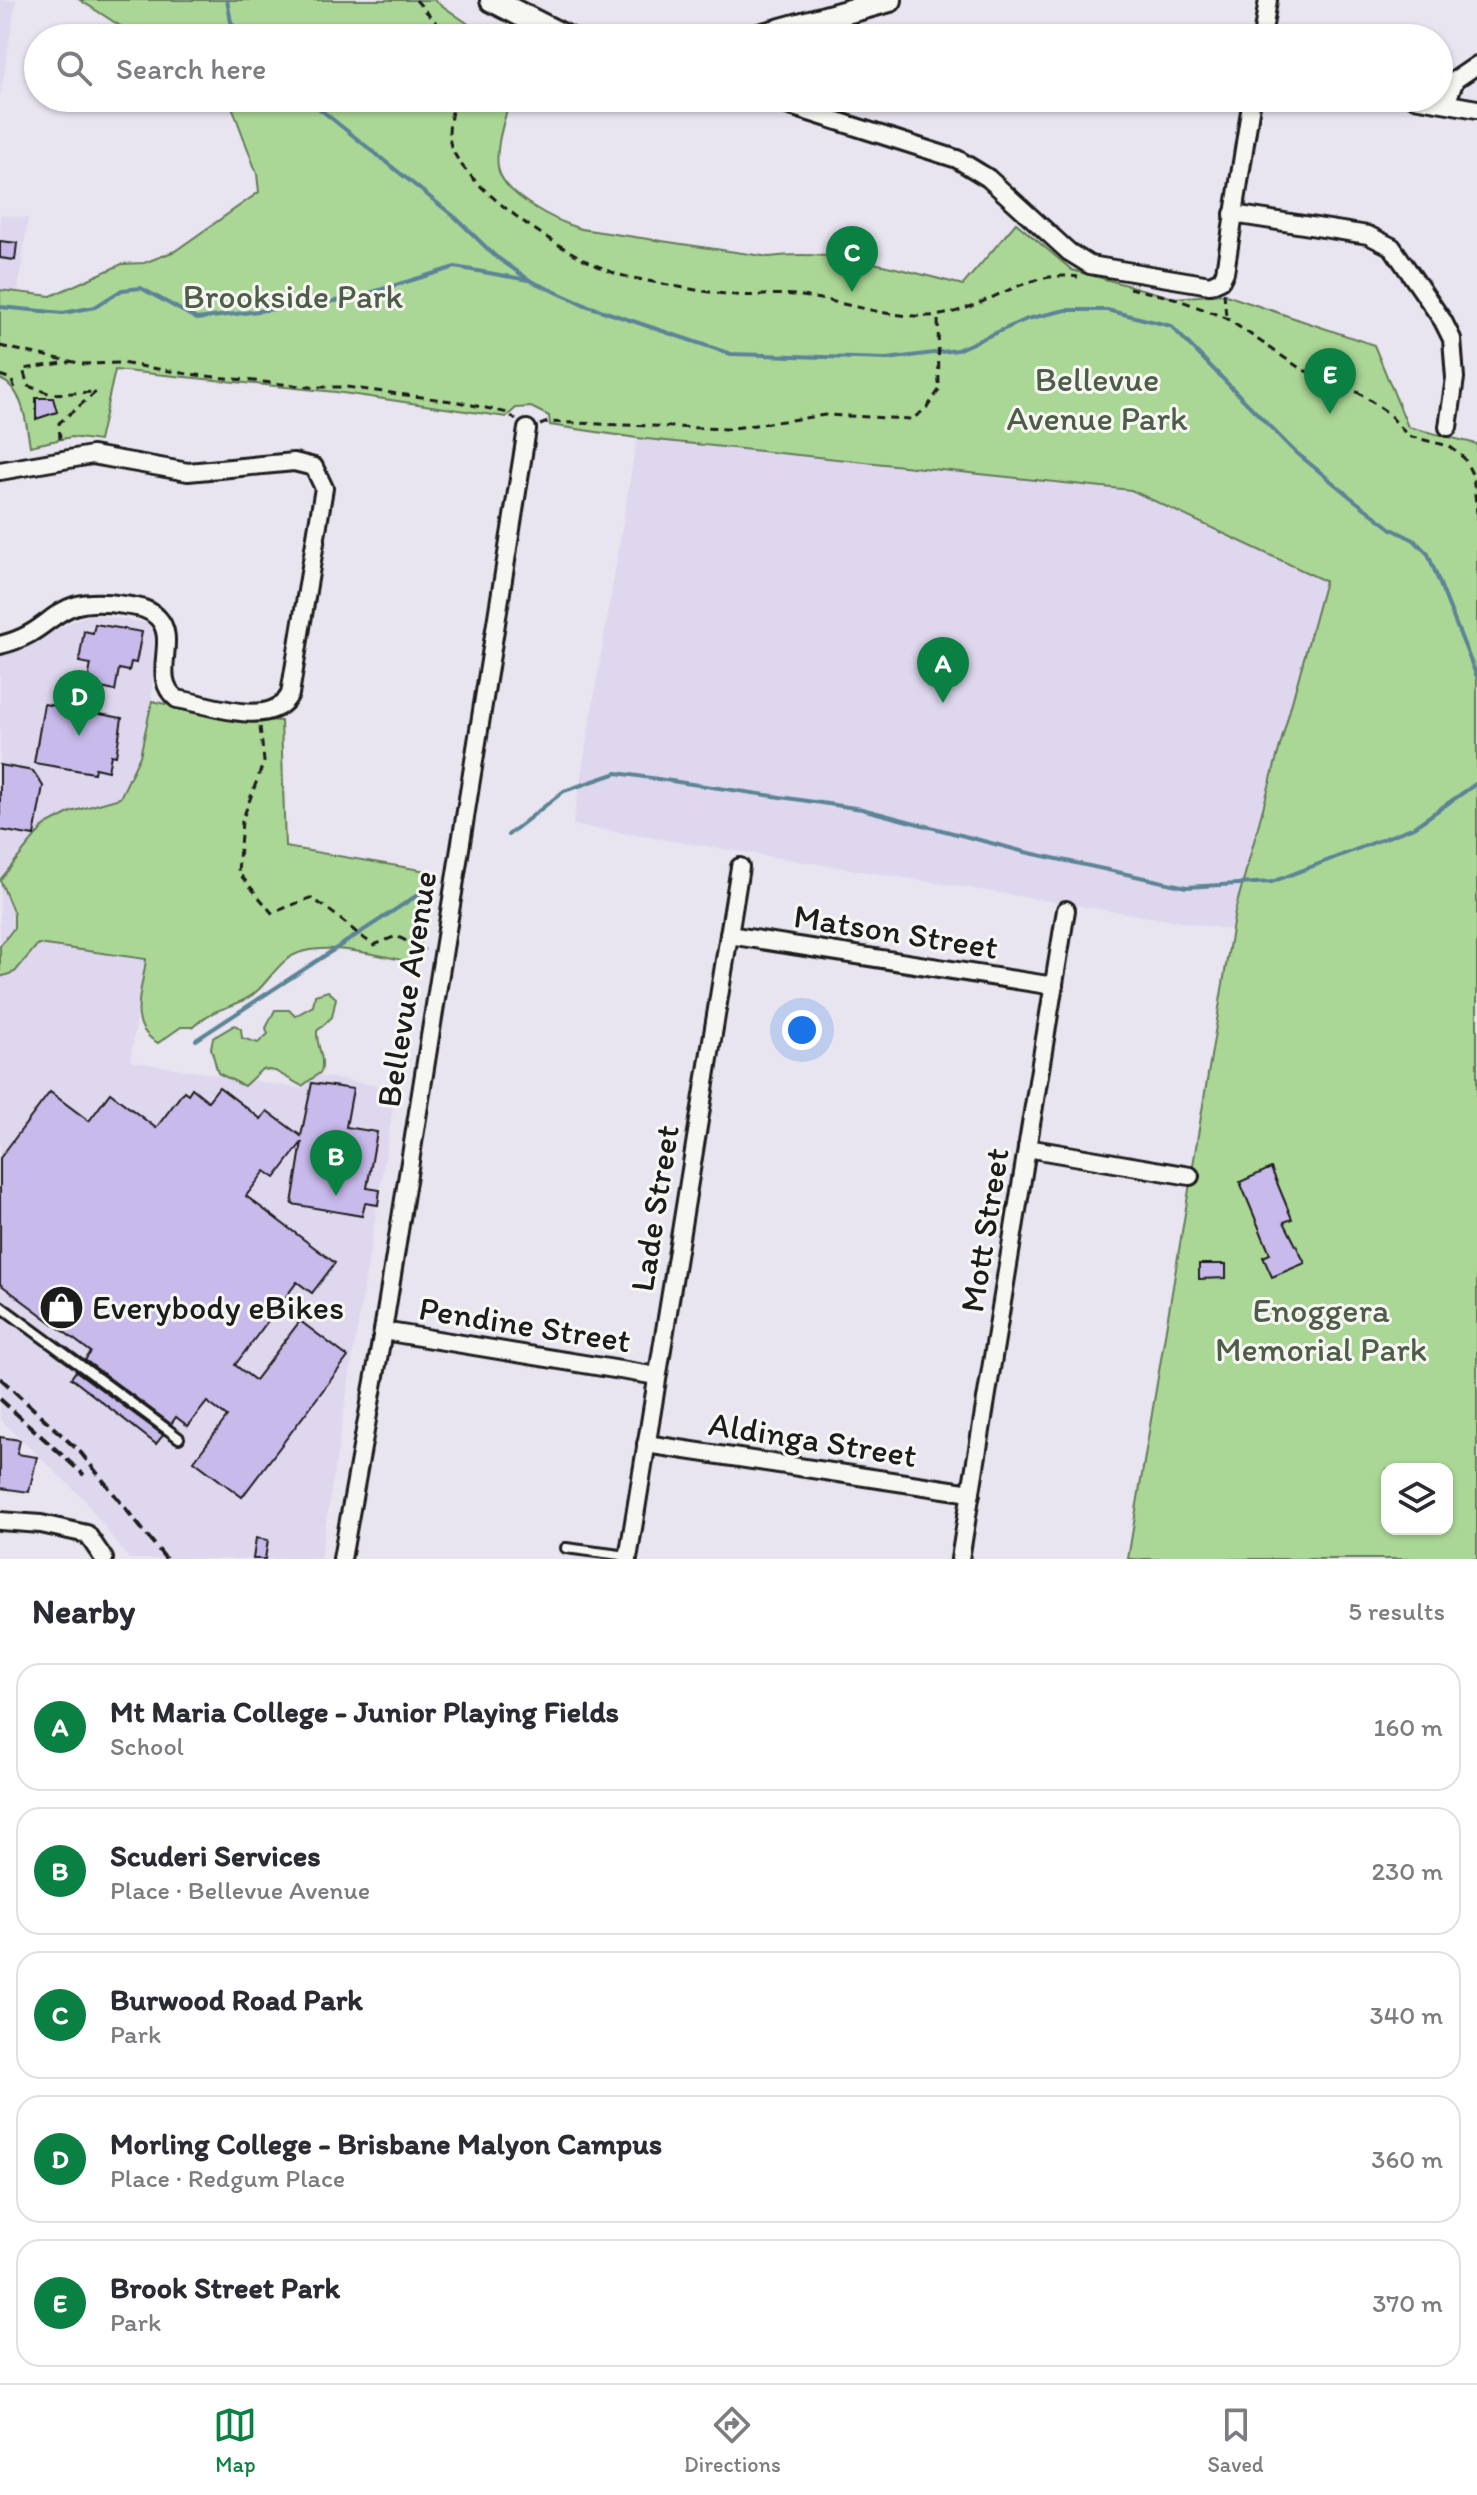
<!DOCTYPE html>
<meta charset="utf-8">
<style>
body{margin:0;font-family:Itim,sans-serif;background:#f7f7f7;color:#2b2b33}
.controls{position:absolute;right:24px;bottom:24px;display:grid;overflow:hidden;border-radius:16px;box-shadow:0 2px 6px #0004}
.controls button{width:72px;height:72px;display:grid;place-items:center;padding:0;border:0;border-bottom:2px solid #e1e1e2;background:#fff;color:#2b2b33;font:40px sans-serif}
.you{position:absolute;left:802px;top:1030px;width:28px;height:28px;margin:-20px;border:6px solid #fff;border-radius:50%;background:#1a73e8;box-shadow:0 0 0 12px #1a73e833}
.badge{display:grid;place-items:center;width:52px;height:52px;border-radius:50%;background:#0b8043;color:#fff;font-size:26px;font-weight:700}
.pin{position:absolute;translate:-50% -66px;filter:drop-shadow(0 2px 4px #0008)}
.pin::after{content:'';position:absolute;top:42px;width:28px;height:24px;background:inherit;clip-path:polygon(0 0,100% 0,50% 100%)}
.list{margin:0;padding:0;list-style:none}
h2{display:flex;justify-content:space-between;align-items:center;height:104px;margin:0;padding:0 32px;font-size:34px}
h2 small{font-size:26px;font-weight:400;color:#7c7c81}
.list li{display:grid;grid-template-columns:52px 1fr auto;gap:24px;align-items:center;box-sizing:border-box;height:128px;margin:0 16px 16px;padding:0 16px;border:2px solid #e1e1e2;border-radius:24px}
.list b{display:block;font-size:30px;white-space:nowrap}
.list p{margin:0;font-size:26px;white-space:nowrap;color:#7c7c81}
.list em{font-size:26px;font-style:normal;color:#7c7c81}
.icon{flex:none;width:44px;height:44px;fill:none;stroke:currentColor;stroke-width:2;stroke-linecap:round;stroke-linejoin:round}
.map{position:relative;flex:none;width:1477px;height:1559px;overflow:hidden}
.search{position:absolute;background:#fff;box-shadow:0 2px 6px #0004;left:24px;right:24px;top:24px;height:88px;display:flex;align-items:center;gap:20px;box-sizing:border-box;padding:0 28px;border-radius:44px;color:#7c7c81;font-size:30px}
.sheet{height:824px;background:#fff}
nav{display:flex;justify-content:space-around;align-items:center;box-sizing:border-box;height:112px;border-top:2px solid #e1e1e2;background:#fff;font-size:22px;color:#7c7c81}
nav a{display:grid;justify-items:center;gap:4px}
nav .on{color:#0b8043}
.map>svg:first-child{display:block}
.built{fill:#ded7ee}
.green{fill:#abd796;stroke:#647a59;stroke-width:2;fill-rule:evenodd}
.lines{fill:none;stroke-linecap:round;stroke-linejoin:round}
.stream{stroke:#5c8496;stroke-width:4}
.building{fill:#c8baeb;stroke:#1c1c1c;stroke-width:2}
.lane-casing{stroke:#1c1c1c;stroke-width:14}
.street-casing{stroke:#1c1c1c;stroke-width:22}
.secondary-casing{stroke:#1c1c1c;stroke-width:28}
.path{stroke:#1c1c1c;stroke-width:3;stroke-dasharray:8 6;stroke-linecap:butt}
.lane{stroke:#f6f6f2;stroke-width:8}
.street{stroke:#f6f6f2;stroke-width:16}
.secondary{stroke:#f6f6f2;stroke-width:22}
.rail{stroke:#1c1c1c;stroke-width:4;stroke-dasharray:12 6;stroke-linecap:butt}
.labels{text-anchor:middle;stroke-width:6;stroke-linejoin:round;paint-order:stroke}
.park-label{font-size:34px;fill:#4e5d47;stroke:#f6f6f2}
.street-label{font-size:34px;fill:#1c1c1c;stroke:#f6f6f2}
.poi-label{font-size:34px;fill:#1c1c1c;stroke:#f6f6f2;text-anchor:start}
</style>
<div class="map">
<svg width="1477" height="1559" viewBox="0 0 1477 1559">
<rect width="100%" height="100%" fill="#e8e4f0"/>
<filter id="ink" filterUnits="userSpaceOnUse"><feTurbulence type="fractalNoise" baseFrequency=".0125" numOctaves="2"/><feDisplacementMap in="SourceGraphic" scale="16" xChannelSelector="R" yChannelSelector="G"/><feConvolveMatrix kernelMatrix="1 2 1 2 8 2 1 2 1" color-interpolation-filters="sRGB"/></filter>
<g filter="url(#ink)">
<g class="built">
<polygon points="0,0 16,0 0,98"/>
<polygon points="0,215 28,218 18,292 0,290"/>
<polygon points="637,438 1131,490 1325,581 1232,930 573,825"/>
<polygon points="89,614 147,623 154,633 151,716 140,756 52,944 146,959 130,1061 304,1089 308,1074 396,1089 320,1559 129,1559 83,1498 0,1419 0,656"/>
</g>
<g class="green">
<polygon points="80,0 434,0 470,25 490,29 506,38 139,38"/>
<path d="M229 98H510C505 119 495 145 498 167 502 195 556 221 581 229L769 257C836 248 898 269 963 285L1016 223 1072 270 1174 298 1223 294 1374 345 1408 427 1477 444V1559H1128L1235 911 1325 581 1131 490 637 438 550 425 549 416 531 407 516 408 506 417 336 392 115 370 99 441 71 437 30 446C26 423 24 389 0 379V290L51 296 122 264 144 263 175 251 259 192 257 174ZM1387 1469H1447V1529H1387Z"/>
<path d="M152 701 224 717 281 721 285 847 433 872 417 963C382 957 315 936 286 960 272 971 262 991 246 999 223 1011 215 1007 193 1027H181L158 1043C125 1025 143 990 146 959L38 944 15 972 0 977V946L14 928V914L0 880 44 826 71 812 120 798 140 756Z"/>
<path d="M328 991 336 998 332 1017 317 1031C316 1046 325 1056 321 1072L302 1086 275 1071 262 1069 244 1086 218 1073 211 1048 213 1038 235 1025 241 1029 242 1038 258 1043 268 1034 266 1028 275 1010H289L295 1016 313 1006 315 995Z"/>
</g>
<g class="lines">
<g class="stream">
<polyline points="227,0 231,22 242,38"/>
<polyline points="306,98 456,218 495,256 531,281 585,305 731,354 887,359 957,350 1027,319 1066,310 1107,310 1171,326 1292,449 1354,500 1392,529 1414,540 1428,554 1477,677"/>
<polyline points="0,307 63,313 95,307 122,290 141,288 197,319 350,299 455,267 528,280"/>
<polyline points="508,835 564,791 617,773 862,809 1025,852 1186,887 1272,882 1414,827 1477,783"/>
<polyline points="196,1040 436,883"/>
</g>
</g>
<g class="building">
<polygon points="0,241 17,243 15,260 0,258"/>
<polygon points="36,398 53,398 57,412 36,419"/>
<polygon points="95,624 142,632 136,663 131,662 129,671 119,669 115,691 87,685 91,664 79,662 84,631 93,633"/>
<polygon points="44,704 122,718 116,756 111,755 108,771 95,768 94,773 34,763"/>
<polygon points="0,765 33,771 43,786 34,836 0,830"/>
<polygon points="312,1083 353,1089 346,1127 377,1132 367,1188 380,1190 378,1205 365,1203 362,1216 292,1204 302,1142 275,1178 265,1171 246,1196 335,1263 312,1293 297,1282 235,1365 255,1380 300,1321 348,1357 242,1497 194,1461 227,1417 207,1402 188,1426 176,1417 171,1424 85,1360 91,1352 0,1284 0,1158 50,1092 89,1121 110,1093 156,1128 184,1091 188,1094 192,1088 208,1101 219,1087 261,1119 267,1111 301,1136"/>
<polygon points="1271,1168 1292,1219 1284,1222 1305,1263 1272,1277 1263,1257 1270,1254 1240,1182"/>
<polygon points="1199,1264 1226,1264 1226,1278 1199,1279"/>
<polygon points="76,1371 163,1435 156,1444 71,1378"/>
<polygon points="0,1437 20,1440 17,1454 37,1457 29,1492 0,1488"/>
<polygon points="256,1538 268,1540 265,1559 253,1559"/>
</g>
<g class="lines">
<defs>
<g id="lane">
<polyline points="0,1306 179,1438"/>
<polyline points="566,1548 628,1556"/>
</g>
<g id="street">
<polyline points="1262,38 1268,0"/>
<polyline points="765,98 957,159 988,178 1069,252 1090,265 1210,285 1221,280 1225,272 1252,98"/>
<polyline points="1414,98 1477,109"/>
<polyline points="1446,103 1455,80 1477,65"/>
<polyline points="1233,214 1368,235 1392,247 1443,321 1452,339 1455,378 1448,427"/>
<path d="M0 471 92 455 188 472 294 462 314 467 324 488 290 694C272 730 209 704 177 699 149 678 179 640 158 618 149 608 137 607 124 605 48 593 60 631 0 645"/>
<polyline points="729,935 1054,986"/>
<polyline points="1027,1148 1190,1176"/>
<polyline points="383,1331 657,1376"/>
<polyline points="646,1444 971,1493"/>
<polyline points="0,1521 41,1524 87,1534 104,1559"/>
<polyline points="342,1559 383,1331 527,429"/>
<polyline points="628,1559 740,867"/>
<polyline points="960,1559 1066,910"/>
</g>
<g id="secondary">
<polyline points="492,0 567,38"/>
<polyline points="752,38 890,0"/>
</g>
</defs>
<use href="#lane" class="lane-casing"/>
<use href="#street" class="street-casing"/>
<use href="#secondary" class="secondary-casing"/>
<g class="path">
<polyline points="416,0 450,38"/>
<path d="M455 98C452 113 446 131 451 146 467 192 582 267 628 277 663 284 700 292 736 295 758 297 780 292 802 296 847 302 893 321 940 315 988 308 1027 269 1078 277"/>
<polyline points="1129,288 1174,298 1226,318 1301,369 1359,393 1388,413 1408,436 1449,446 1464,458 1473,476 1477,513"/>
<polyline points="1224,293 1226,317"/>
<polyline points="0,346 83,364 121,363 188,374 310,387 346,387 459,402 508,413 516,420"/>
<polyline points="0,375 11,379 15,388"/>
<polyline points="540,425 548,422 727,429 825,415 912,419 926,409 939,390 938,316"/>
<polyline points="60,439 59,423 96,392 51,394 28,386 23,369 70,362"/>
<path d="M260 727 264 761 242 821 238 872 272 913 310 898C335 911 350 930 374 945L396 936 425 950"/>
</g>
<use href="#lane" class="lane"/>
<use href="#street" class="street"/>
<use href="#secondary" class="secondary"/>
<g class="rail">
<polyline points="0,1378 81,1453 166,1559"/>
<polyline points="0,1399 84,1475"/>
</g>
</g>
</g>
<defs>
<symbol id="shop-disc" viewBox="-11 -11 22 22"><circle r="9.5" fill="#1c1c1c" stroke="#f6f6f2"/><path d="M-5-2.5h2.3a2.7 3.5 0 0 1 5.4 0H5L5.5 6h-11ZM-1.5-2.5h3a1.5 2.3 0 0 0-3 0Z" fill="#fff"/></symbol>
</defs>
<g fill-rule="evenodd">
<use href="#shop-disc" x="36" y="1282" width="51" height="51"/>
</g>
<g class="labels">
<g class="park-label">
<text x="293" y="308">Brookside Park</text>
<text x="1097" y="391">Bellevue<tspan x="1097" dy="39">Avenue Park</tspan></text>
<text x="1321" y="1322">Enoggera<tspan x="1321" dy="39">Memorial Park</tspan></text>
</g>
<g class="street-label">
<text transform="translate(896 931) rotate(9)" y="12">Matson Street</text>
<text transform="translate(406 989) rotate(-81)" y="12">Bellevue Avenue</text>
<text transform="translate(654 1208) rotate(-81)" y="12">Lade Street</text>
<text transform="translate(984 1230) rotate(-81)" y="12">Mott Street</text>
<text transform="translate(525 1324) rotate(9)" y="12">Pendine Street</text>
<text transform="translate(813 1439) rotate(9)" y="12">Aldinga Street</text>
</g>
<g class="poi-label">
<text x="92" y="1319">Everybody eBikes</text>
</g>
</g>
</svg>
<div class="controls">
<button><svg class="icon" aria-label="layers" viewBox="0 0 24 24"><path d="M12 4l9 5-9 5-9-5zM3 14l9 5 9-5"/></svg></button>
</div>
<div class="you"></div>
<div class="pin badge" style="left:943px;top:703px">A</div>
<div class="pin badge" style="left:336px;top:1196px">B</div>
<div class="pin badge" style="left:852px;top:292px">C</div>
<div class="pin badge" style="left:79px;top:736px">D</div>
<div class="pin badge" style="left:1330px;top:414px">E</div>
<div class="search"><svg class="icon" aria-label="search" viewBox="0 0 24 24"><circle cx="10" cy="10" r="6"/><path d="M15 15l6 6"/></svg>Search here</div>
</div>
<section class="sheet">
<h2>Nearby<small>5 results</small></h2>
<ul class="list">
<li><span class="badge">A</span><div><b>Mt Maria College - Junior Playing Fields</b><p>School</p></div><em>160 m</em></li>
<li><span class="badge">B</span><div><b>Scuderi Services</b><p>Place · Bellevue Avenue</p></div><em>230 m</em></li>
<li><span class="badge">C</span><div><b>Burwood Road Park</b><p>Park</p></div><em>340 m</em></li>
<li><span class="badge">D</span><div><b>Morling College - Brisbane Malyon Campus</b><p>Place · Redgum Place</p></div><em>360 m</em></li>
<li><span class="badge">E</span><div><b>Brook Street Park</b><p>Park</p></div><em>370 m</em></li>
</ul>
</section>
<nav>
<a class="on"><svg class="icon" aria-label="map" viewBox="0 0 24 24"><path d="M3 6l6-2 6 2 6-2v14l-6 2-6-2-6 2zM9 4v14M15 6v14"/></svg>Map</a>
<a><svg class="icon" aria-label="directions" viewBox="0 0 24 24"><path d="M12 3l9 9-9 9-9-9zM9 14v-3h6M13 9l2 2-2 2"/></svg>Directions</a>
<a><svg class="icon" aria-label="saved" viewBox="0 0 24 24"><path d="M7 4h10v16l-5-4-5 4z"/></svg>Saved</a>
</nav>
